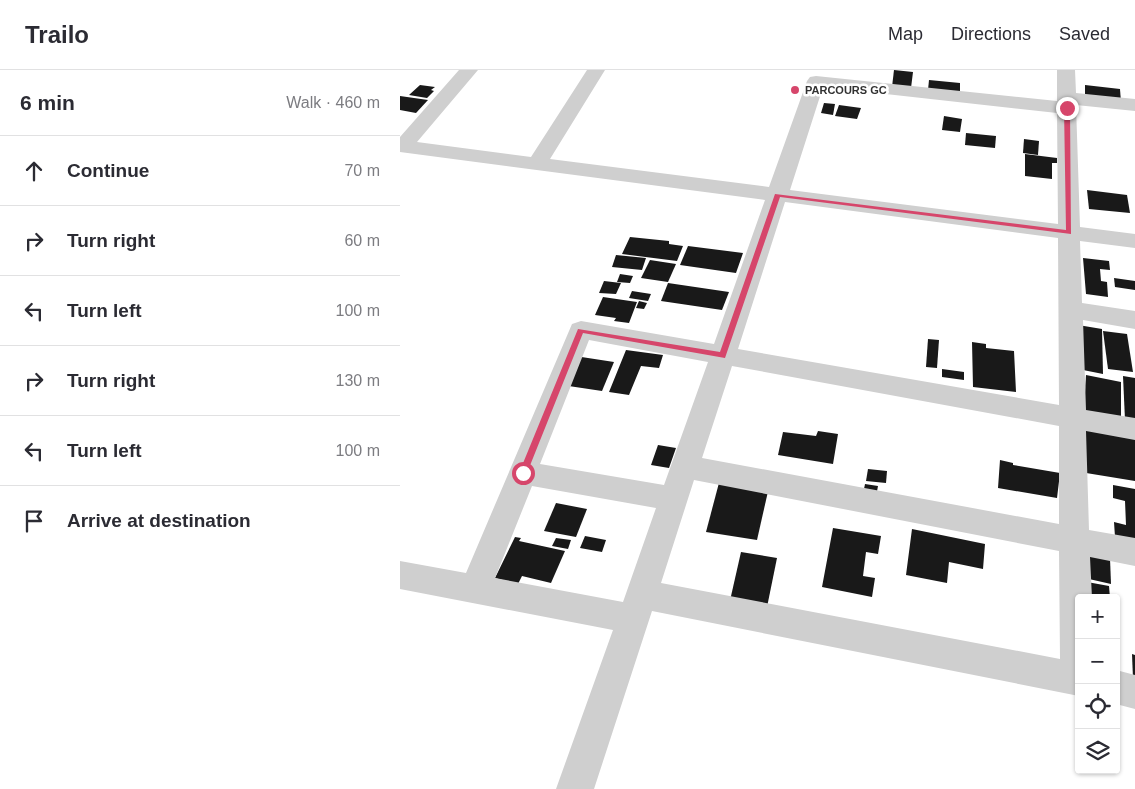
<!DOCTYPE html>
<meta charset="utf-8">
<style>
body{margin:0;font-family:Arial,sans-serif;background:#f2f2f3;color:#2b2b33}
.controls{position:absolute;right:15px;bottom:15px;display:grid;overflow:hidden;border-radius:5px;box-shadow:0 1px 4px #0004}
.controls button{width:45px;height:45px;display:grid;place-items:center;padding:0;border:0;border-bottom:1px solid #e1e1e2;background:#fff;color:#2b2b33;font:25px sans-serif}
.stop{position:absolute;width:15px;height:15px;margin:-11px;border:4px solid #d6466b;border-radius:50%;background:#fff}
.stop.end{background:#d6466b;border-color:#fff;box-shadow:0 1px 5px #0008}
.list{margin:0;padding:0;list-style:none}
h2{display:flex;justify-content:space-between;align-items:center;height:65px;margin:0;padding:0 20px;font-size:21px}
h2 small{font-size:16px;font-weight:400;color:#7c7c81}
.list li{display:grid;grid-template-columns:32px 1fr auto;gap:15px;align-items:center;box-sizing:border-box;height:70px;padding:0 20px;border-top:1px solid #e1e1e2}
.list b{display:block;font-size:19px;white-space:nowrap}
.list em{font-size:16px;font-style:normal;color:#7c7c81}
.icon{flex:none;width:28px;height:28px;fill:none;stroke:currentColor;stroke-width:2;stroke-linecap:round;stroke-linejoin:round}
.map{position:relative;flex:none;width:735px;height:719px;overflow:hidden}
header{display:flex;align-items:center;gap:30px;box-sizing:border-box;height:70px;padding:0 25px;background:#fff;border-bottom:1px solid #e1e1e2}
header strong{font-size:24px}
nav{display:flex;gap:28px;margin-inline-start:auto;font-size:18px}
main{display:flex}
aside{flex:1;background:#fff}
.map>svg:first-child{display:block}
.building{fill:#191919}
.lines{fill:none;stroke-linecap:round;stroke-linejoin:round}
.minor{fill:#cfcfcf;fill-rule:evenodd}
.route{fill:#d6466b}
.poi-dot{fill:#d6466b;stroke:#fff;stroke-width:2}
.labels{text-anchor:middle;stroke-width:5;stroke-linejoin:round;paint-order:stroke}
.far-poi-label{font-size:11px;font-weight:bold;fill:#323232;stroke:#fff;text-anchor:start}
</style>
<header>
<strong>Trailo</strong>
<nav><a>Map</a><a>Directions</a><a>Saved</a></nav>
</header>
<main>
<aside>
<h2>6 min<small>Walk · 460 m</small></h2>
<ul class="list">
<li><svg class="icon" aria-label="ahead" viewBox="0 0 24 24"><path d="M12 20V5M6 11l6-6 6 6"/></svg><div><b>Continue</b></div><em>70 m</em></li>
<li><svg class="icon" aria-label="right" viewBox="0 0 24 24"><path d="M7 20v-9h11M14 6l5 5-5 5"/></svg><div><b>Turn right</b></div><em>60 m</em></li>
<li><svg class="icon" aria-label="left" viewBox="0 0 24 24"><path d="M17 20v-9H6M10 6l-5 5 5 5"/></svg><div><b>Turn left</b></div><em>100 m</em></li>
<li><svg class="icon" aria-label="right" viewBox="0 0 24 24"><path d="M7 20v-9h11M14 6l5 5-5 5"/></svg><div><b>Turn right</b></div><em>130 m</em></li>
<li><svg class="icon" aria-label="left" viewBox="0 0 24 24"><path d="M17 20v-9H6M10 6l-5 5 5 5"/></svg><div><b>Turn left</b></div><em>100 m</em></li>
<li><svg class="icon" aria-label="arrive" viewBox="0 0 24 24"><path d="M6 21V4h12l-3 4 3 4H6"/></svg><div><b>Arrive at destination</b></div></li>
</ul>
</aside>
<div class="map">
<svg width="735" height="719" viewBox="0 0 735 719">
<rect width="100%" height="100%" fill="#fff"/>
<g class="building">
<polygon points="494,0 513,2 511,18 492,17"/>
<polygon points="529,10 560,13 560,23 528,20"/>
<polygon points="20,15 35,17 31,20 34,21 27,28 9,25"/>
<polygon points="685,15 720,19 721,32 685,28"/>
<polygon points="0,26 28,30 16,43 0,40"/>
<polygon points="424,33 435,34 433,45 421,43"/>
<polygon points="439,35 461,38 457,49 435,46"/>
<polygon points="544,46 562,49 560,62 542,60"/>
<polygon points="566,63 596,66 595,78 565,75"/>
<polygon points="624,69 639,71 638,85 623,83"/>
<polygon points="625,84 657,88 657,93 652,93 652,109 625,106"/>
<polygon points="687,120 727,125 730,143 689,139"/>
<polygon points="230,167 269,171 269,174 283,176 277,191 222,184"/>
<polygon points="288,176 343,183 336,203 280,195"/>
<polygon points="216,185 246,188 242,200 212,197"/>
<polygon points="683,188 709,191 710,200 700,199 701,211 707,212 708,227 686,224"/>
<polygon points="250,190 276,194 268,212 241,208"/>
<polygon points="220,204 233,206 230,213 217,212"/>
<polygon points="714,208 735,211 735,220 715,217"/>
<polygon points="204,211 221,213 216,224 199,223"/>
<polygon points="268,213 329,222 322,240 261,231"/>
<polygon points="232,221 251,224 248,231 229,228"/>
<polygon points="203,227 237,232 229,253 214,251 216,248 195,245"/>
<polygon points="239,231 247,233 244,239 236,238"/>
<polygon points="678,255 702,259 703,304 678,299"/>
<polygon points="703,261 727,264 733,302 708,299"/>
<polygon points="528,269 539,270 537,298 526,297"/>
<polygon points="572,272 586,274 586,278 614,281 616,322 573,317"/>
<polygon points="226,280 263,285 259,298 241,296 229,325 209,322"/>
<polygon points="175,286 214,292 202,321 162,315"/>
<polygon points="542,299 564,302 564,310 542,307"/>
<polygon points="686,305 721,312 721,349 684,342"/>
<polygon points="723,306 735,308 735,352 725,350"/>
<polygon points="680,356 735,366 735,411 680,402"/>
<polygon points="418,361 438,364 433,394 378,385 383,362 416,366"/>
<polygon points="258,375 276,378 269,398 251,395"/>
<polygon points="600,390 613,393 613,395 660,403 657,428 598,418"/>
<polygon points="468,399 487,401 486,413 466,411"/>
<polygon points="320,409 369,417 357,470 306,462"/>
<polygon points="465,414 478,416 476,427 463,424"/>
<polygon points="713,415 735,419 735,471 715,467 714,452 726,455 725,431 713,428"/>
<polygon points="156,433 187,439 176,467 144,461"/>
<polygon points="433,458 481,466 478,484 466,482 463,506 475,508 472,527 422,517"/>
<polygon points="512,459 585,474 583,499 549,492 547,513 506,505"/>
<polygon points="185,466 206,470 202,482 180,478"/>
<polygon points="115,467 121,468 119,471 165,481 151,513 122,506 118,514 95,508"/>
<polygon points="156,468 171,470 168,479 152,476"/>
<polygon points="341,482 377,488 366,542 329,535"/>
<polygon points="688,484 710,488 711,514 689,509"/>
<polygon points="687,512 709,516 710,528 688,528"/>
<polygon points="732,584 735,585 735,610 733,609"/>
</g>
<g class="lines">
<g class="minor">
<path d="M59 0H78L17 72 131 87 187 0H205L150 89 369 117 407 11 410 7 416 6 657 31V0H675L676 23 735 29V41L676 35 680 157 735 164V178L680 171 682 233 735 241V259L683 250 686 340 735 348V370L686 361 689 460 735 468V496L690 487 692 528H679V626L252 541 194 719H156L213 560 0 519V491L66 503 172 254 181 251 314 274 365 130 0 82V67ZM423 17 657 43 658 154 390 120ZM385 132 658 168 659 335 338 279ZM189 270 308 292 264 415 140 394ZM332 296 659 356V454L302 388ZM294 410 659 481 660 589 261 513ZM132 416 256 438 223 532 95 508Z"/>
<polygon points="716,600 735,605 735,639 716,634"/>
</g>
</g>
<polygon class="route" points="667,36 670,38 671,164 380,127 325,288 183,263 127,403 123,406 120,405 119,403 178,259 320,282 375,124 666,160 664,38"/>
<circle class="poi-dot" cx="395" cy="20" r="5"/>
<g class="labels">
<g class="far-poi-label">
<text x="405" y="24">PARCOURS GC</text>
</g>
</g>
</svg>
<div class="controls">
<button>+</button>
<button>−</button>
<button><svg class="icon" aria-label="locate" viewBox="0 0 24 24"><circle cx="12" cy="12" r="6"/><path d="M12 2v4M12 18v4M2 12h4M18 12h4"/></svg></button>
<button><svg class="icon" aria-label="layers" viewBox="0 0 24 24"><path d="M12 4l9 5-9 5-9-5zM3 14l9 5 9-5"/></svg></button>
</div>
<div class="stop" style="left:123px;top:403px"></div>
<div class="stop end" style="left:667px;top:38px"></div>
</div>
</main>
